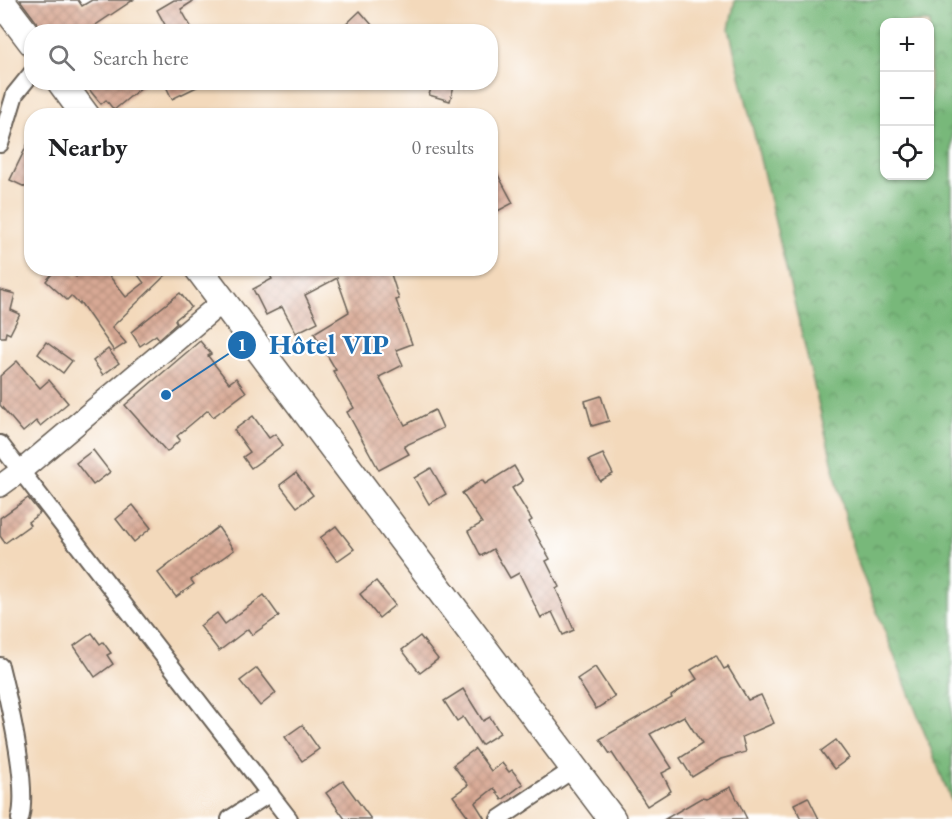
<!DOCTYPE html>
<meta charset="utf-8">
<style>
body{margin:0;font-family:"EB Garamond",serif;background:#f2f2f2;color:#202124}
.controls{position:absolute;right:18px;top:18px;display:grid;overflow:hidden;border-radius:12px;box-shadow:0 2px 4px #0004}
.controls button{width:54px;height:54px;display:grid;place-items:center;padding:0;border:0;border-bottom:2px solid #e0e0e0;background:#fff;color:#202124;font:30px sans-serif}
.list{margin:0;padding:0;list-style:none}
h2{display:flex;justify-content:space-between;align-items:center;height:78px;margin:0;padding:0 24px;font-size:26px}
h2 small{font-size:20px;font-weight:400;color:#757577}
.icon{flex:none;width:33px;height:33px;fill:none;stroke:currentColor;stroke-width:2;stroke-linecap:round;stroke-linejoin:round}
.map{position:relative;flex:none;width:952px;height:819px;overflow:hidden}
.search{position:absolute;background:#fff;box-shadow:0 2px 4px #0004;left:24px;top:24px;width:474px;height:66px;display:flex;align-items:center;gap:15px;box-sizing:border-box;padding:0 21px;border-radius:24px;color:#757577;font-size:22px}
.panel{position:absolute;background:#fff;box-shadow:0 2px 4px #0004;left:24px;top:108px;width:474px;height:168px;border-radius:24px}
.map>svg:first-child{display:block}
.forest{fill:url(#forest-crowns);stroke:#4a6a4b;stroke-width:1.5;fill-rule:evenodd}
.building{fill:url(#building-cross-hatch)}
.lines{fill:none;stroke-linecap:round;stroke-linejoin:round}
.minor-casing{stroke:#675e54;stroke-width:20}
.tertiary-casing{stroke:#675e54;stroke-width:24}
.trunk-casing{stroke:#675e54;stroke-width:30}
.minor{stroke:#fff;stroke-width:16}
.tertiary{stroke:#fff;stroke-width:21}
.trunk{stroke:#fff;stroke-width:27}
.leader{fill:none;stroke:#1f6fb2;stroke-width:2}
.callout-dot{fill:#1f6fb2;stroke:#fff;stroke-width:2}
.mark-label{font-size:18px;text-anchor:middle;font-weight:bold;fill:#fff}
.callout-label{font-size:28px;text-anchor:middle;font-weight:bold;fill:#1f6fb2;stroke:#fff;stroke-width:4.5;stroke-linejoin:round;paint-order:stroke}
</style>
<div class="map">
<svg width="952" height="819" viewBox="0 0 952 819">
<defs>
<pattern id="forest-crowns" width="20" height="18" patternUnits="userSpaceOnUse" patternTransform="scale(1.5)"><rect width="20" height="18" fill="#78b87a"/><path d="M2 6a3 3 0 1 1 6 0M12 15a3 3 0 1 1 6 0" fill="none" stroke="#629563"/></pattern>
<pattern id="building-cross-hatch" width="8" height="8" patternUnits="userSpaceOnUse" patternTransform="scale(1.5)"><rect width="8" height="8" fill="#d8a994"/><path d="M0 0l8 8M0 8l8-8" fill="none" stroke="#b9917f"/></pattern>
</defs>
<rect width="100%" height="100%" fill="#fff"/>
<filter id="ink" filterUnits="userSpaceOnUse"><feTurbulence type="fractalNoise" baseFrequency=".0167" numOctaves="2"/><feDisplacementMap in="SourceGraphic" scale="12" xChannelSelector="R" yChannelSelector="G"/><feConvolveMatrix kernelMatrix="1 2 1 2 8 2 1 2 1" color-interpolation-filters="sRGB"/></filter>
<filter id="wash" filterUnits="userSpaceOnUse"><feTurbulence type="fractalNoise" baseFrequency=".008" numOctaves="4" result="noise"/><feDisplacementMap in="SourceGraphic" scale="24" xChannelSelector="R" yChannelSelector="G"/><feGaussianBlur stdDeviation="1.35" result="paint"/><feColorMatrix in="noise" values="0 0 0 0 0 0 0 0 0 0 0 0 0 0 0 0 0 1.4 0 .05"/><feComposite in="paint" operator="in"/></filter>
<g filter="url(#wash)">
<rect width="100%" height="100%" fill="#f3d9bb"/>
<path class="forest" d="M735 0H952V803L854 553 729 29ZM884 22H930V176H884Z"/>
<g id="blocks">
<g class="building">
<polygon points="20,0 78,0 82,6 92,0 133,0 85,32 44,32"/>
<polygon points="174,0 195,0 181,9 194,32 169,32 157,10"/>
<polygon points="360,11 378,32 338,32"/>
<polygon points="83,82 148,82 114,110 106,100 101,104"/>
<polygon points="164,82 207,82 172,99"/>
<polygon points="433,82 455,82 450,101 429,95"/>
<polygon points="32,135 32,179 27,188 10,180"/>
<polygon points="490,160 513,203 490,215"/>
<polygon points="57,268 66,268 76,277 83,268 103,268 126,297 144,283 133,268 173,268 112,327 126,343 114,351 80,302 79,304 71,296 67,300 46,281"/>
<polygon points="266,268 389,268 399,299 396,300 412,344 396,350 403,365 379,377 405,425 435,410 443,428 404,446 409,454 379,470 347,412 354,408 333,371 336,370 314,333 349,312 337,278 305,295 318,322 296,333 282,307 266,315 253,289 272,279"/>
<polygon points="0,290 15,294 11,310 20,314 10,334 6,332 5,337 0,337"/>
<polygon points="180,293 191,307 175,320 177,323 159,339 156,335 140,346 131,332"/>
<polygon points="200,341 211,354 208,356 229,383 236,378 246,392 213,417 208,410 177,436 180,440 167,452 125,405"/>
<polygon points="46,342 72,361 63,373 38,354"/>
<polygon points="108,349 119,363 103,375 93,361"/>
<polygon points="17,361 40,388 49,380 68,403 40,426 36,421 23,432 0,405 0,376"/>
<polygon points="601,396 609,421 592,426 585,401"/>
<polygon points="253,416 269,438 275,434 283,445 251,468 243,457 250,452 234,430"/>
<polygon points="93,450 110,472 93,485 76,463"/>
<polygon points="603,454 613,474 600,481 589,460"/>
<polygon points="514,466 523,481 512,488 532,520 529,522 550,559 546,561 559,587 556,589 574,630 563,635 552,612 541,618 519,573 510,578 493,549 481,556 468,531 482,523 462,493 482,480 485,484"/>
<polygon points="431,468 446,494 429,504 414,478"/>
<polygon points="296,473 313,495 297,507 280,485"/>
<polygon points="28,498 40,513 28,522 30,525 5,543 0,536 0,518"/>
<polygon points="133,505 151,528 134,542 116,519"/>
<polygon points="336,526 354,549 337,561 320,538"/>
<polygon points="218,527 234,550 191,580 194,584 176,597 158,573"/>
<polygon points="376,581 395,605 379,618 360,594"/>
<polygon points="264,595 279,616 252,635 248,629 219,651 200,626 217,613 225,624"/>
<polygon points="92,633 100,644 103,642 111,653 107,655 113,664 95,677 74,646"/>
<polygon points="420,636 438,659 420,673 402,650"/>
<polygon points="716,655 724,669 728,667 748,700 761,695 774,723 742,737 746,752 721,759 692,777 680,758 702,744 684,716 650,734 672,768 662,773 671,791 647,806 612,753 610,754 600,739 672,698 671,696 697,679 691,670"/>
<polygon points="595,667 615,697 596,709 577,679"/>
<polygon points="257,668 276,693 260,706 240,681"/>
<polygon points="463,689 483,721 490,717 500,733 481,745 463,717 457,721 444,701"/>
<polygon points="302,725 319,749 302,761 285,737"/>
<polygon points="836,740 849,758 834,769 821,751"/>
<polygon points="475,749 491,771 502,763 509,772 512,770 523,784 502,800 494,788 475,803 485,819 470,819 453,796 468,785 453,765"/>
<polygon points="343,781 371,819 345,819 326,793"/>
<polygon points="731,787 747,819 665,819 701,798 707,799"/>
<polygon points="808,797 819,819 801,819 794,804"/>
</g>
</g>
</g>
<g filter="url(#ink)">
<use href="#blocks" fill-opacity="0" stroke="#675e54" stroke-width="1.5"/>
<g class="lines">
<defs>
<g id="minor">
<polyline points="0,144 15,94 32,73"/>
<polyline points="0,444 289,819"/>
<path d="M0 666C9 702 29 785 20 819"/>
<polyline points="230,819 270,793"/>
<polyline points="499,819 575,768"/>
</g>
<polyline id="tertiary" points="0,486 22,470 222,302"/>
<g id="trunk">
<polyline points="0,0 32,42"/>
<polyline points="61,82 86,116"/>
<polyline points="198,268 612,819"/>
</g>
</defs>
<use href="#minor" class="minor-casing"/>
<use href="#tertiary" class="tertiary-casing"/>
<use href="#trunk" class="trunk-casing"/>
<use href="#minor" class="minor"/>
<use href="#tertiary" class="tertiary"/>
<use href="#trunk" class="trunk"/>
</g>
</g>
<path class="leader" d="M166 395L242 345"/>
<g class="callout-dot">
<circle cx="166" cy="395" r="6"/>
<circle cx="242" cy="345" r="15"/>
</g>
<g class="mark-label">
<text x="242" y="351">1</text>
</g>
<g class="callout-label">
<text x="329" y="354">Hôtel VIP</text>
</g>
</svg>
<div class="controls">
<button>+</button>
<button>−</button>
<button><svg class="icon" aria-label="locate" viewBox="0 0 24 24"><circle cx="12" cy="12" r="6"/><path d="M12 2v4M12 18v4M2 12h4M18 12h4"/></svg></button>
</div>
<div class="search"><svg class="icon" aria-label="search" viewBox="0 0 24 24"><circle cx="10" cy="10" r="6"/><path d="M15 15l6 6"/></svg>Search here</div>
<section class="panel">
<h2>Nearby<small>0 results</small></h2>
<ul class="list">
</ul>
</section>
</div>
